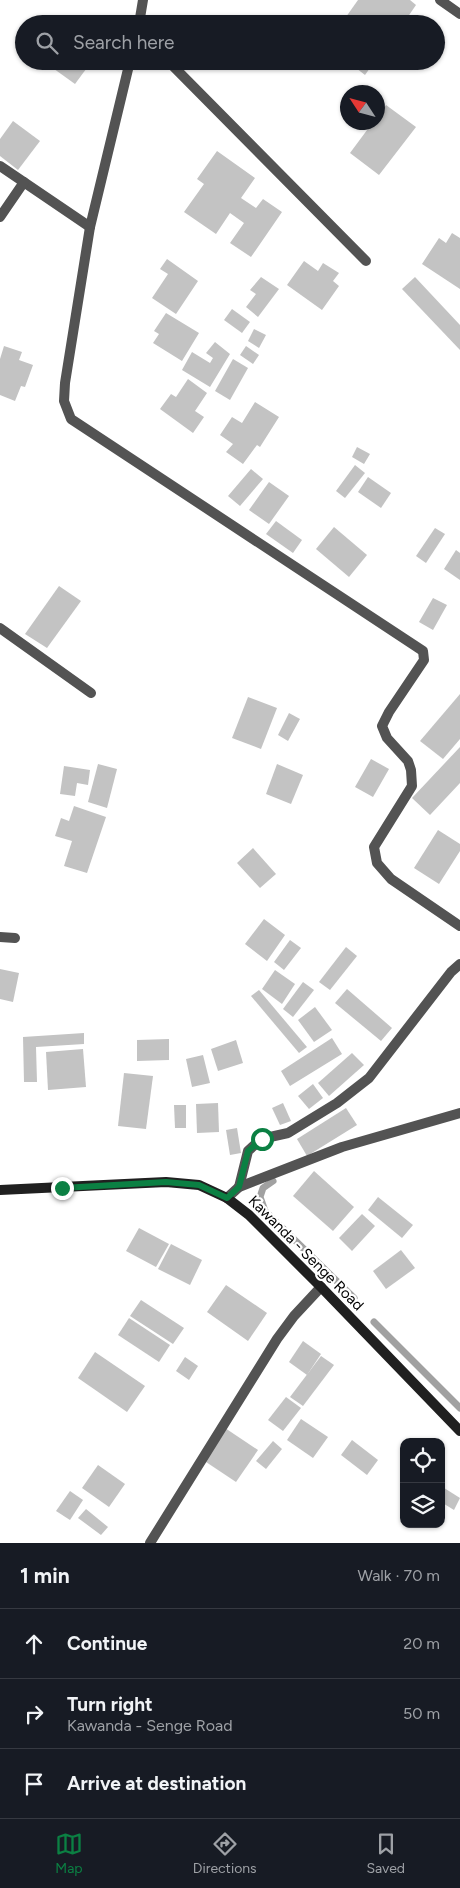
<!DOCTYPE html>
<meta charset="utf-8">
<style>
body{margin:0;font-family:Figtree,sans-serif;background:#20242c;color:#f1f3f6}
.controls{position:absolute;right:15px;bottom:15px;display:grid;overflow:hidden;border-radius:10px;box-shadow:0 1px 4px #0004}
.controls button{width:45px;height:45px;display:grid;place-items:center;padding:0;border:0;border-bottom:1px solid #363941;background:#171b24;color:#f1f3f6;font:25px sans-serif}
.compass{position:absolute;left:340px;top:85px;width:45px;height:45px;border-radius:50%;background:#171b24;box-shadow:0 1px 4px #0004;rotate:306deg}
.stop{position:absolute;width:15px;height:15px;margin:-11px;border:4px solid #0b8043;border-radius:50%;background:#fff}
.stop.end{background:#0b8043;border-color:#fff;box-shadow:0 1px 5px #0008}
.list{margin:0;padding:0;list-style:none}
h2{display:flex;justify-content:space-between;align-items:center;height:65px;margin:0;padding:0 20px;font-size:21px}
h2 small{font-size:16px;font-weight:400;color:#9ea1a6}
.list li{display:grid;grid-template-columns:32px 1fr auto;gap:15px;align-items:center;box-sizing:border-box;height:70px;padding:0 20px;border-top:1px solid #363941}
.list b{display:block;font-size:19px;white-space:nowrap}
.list p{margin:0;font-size:16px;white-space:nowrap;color:#9ea1a6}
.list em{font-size:16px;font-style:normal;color:#9ea1a6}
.icon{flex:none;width:28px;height:28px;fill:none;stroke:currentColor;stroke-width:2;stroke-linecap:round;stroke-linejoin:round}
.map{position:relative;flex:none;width:460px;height:1543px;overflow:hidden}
.search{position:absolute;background:#171b24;box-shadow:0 1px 4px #0004;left:15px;right:15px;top:15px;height:55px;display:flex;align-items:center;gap:12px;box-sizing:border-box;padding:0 18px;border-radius:28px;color:#9ea1a6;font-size:19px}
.sheet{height:275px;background:#171b24}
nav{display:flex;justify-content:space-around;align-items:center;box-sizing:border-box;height:70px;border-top:1px solid #363941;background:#171b24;font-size:14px;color:#9ea1a6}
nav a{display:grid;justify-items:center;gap:2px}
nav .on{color:#0b8043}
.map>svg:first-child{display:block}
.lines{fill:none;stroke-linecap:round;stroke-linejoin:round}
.stream{stroke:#a1a1a1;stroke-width:7}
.building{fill:#c3c3c3}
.street{stroke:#535353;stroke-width:10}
.secondary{stroke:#202020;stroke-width:10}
.route{stroke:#0b8043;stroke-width:6}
.labels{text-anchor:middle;stroke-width:4.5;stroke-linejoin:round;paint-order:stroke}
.street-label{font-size:15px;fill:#000;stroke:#fff}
</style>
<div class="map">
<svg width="460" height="1543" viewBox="0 0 460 1543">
<rect width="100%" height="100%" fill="#fff"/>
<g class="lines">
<g class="stream">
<polyline points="273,1181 263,1188 260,1197 265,1211 354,1298"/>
<polyline points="374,1322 460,1408"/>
</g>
</g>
<g class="building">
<polygon points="358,0 410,0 416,5 403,24 341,24"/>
<polygon points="43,61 92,61 75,84"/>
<polygon points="347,61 375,61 365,75"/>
<polygon points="386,105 416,127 379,175 350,153 373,122 378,122 378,117"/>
<polygon points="13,121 40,141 18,170 0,156 0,139"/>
<polygon points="217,151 255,178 241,198 256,208 263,199 282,212 251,257 230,243 244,223 230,213 216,234 184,212 204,184 197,179"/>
<polygon points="452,233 460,238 460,289 422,264 439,238 446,243"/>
<polygon points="167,259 198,281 176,314 152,298 168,274 160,269"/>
<polygon points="304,261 318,271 323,263 339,273 333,281 339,286 322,310 287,285"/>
<polygon points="261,277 279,289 258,317 246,307 256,294 250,290"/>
<polygon points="415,277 460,325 460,350 402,289"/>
<polygon points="232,309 250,322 242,333 224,320"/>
<polygon points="166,313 199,333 182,361 153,343 159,334 154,331"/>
<polygon points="254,329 266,335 259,348 248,341"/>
<polygon points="215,342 230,354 210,387 182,370 192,352 210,363 213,358 206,353"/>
<polygon points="4,346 22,352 19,360 33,365 25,387 21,386 15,401 0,395 0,359"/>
<polygon points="246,346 259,355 253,364 240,355"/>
<polygon points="233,359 248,368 230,400 215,391"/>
<polygon points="188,379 207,393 195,411 204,417 193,433 160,409 171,394 176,397"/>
<polygon points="255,402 279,417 260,447 257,445 243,464 226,452 233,444 220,435 232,417 242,423"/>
<polygon points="357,447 370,454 364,464 352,457"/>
<polygon points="355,465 365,473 345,498 336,491"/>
<polygon points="251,469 263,479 240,506 228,496"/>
<polygon points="368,477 391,493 381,508 358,492"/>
<polygon points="269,482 289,496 269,524 249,510"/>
<polygon points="276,521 302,540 293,553 266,534"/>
<polygon points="334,527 367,555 349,577 316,549"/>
<polygon points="435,528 445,534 426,563 416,556"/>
<polygon points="456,550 460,553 460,580 444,569"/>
<polygon points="59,586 81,601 47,648 25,634"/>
<polygon points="433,598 447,605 433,630 419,622"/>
<polygon points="460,694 460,739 443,759 420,741"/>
<polygon points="248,697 277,708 261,749 232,738"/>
<polygon points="289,713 300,719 288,741 278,735"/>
<polygon points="460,747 460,783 430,815 412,798"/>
<polygon points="371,759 389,769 373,797 355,787"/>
<polygon points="98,764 117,769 107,808 88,802"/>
<polygon points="277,764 303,775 291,804 266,794"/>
<polygon points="64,766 90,770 88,785 77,783 75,796 60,794"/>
<polygon points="74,806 106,817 87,873 64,866 72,841 55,836 61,818 69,821"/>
<polygon points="438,830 460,844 460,851 439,884 414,868"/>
<polygon points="253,848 276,874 260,888 237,863"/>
<polygon points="264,919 285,935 267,961 245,944"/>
<polygon points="290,940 301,948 284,970 274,962"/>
<polygon points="346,947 357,956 330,990 319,982"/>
<polygon points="0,969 19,973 13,1002 0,999"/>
<polygon points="275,970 295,984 282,1004 262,989"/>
<polygon points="303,982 314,990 293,1017 283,1009"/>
<polygon points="347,989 392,1028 381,1041 335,1003"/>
<polygon points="259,990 307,1047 299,1053 251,996"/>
<polygon points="315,1007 332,1030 314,1042 298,1020"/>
<polygon points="84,1033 84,1044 36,1047 37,1082 24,1082 23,1037"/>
<polygon points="332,1038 342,1054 290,1086 281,1071"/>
<polygon points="169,1039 169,1060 137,1061 137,1040"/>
<polygon points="236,1040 243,1063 218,1071 211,1049"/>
<polygon points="83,1049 86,1087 48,1090 46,1052"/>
<polygon points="352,1053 364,1065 329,1096 318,1083"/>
<polygon points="203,1055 210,1083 192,1087 186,1059"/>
<polygon points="124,1073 153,1076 146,1129 118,1126"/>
<polygon points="313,1084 323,1098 309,1109 298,1096"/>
<polygon points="218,1103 219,1132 197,1133 196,1104"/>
<polygon points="283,1103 291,1121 280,1125 272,1108"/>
<polygon points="174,1105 186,1105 186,1128 175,1128"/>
<polygon points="346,1108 357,1125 307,1156 297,1139"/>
<polygon points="237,1128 241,1153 230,1155 226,1130"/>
<polygon points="314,1171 354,1207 333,1231 293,1196"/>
<polygon points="378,1197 413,1225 402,1238 368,1210"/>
<polygon points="362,1214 375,1226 352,1251 339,1238"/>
<polygon points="139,1228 169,1244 156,1267 126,1251"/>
<polygon points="171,1244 202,1260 190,1285 158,1269"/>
<polygon points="401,1250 415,1268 386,1289 373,1271"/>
<polygon points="226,1285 267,1313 248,1341 207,1312"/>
<polygon points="141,1300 184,1328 173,1344 130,1316"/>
<polygon points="129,1318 170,1345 159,1362 118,1335"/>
<polygon points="303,1341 321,1354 307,1375 289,1362"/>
<polygon points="95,1352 145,1386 127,1412 78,1378"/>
<polygon points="321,1356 334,1365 303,1406 290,1397"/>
<polygon points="185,1357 198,1366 189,1380 176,1371"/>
<polygon points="286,1397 301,1408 283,1431 268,1420"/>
<polygon points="301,1419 328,1437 313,1458 287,1440"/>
<polygon points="225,1428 258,1450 236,1482 203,1460"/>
<polygon points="352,1440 378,1460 367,1475 341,1455"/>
<polygon points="273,1441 282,1449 266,1469 256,1461"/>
<polygon points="98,1465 125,1484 109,1507 82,1488"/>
<polygon points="441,1486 460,1498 454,1510 441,1502"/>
<polygon points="70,1491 83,1500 70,1520 56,1511"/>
<polygon points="86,1509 108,1527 101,1535 78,1518"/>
</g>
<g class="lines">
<g class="street">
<polyline points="440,0 460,14"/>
<polyline points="139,24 143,0"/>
<polyline points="130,61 90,227 65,383 64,401 71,419 423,651 424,660 389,712 382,726 387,738 408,761 411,770 412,786 374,847 377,863 391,879 460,926"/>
<polyline points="168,61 366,261"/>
<polyline points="0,166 90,227"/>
<polyline points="0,217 24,182"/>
<polyline points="0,628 91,693"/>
<polyline points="0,937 15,938"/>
<polyline points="239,1187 248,1151 261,1139 288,1133 337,1103 369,1078 451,972 460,964"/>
<polyline points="227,1198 239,1187 342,1147 460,1113"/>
<polyline points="150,1543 277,1339 294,1316 321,1287"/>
</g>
<polyline class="secondary" points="0,1190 166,1182 199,1185 227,1198 249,1215 321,1287 460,1431"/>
</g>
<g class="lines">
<polyline class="route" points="62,1188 166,1182 199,1185 227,1198 239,1187 248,1151 262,1139"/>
</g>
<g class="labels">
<g class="street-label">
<text transform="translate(306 1253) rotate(45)" y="5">Kawanda - Senge Road</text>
</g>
</g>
</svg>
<div class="controls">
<button><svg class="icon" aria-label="locate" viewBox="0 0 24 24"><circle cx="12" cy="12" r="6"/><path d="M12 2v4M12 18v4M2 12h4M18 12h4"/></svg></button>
<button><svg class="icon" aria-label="layers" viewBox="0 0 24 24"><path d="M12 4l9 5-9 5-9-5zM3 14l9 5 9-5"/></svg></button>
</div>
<svg class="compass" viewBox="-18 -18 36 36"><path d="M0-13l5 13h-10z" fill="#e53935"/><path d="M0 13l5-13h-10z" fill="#9ea1a6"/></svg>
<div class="stop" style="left:262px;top:1139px"></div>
<div class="stop end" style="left:62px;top:1188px"></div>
<div class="search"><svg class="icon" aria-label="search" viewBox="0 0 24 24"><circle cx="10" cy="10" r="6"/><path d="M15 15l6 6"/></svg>Search here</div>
</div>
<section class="sheet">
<h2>1 min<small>Walk · 70 m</small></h2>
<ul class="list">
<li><svg class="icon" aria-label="ahead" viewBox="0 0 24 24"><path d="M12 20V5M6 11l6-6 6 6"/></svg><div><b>Continue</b></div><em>20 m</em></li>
<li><svg class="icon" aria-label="right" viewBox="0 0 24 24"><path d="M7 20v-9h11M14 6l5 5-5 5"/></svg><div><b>Turn right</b><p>Kawanda - Senge Road</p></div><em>50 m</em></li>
<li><svg class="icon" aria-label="arrive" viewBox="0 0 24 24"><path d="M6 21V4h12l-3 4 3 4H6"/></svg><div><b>Arrive at destination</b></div></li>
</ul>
</section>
<nav>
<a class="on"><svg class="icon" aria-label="map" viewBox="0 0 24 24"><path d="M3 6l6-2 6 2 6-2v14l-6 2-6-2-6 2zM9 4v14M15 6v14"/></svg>Map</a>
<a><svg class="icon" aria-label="directions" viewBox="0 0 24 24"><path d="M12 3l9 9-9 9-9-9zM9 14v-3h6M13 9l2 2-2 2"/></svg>Directions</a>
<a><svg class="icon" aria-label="saved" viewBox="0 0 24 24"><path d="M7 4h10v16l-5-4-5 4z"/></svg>Saved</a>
</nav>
